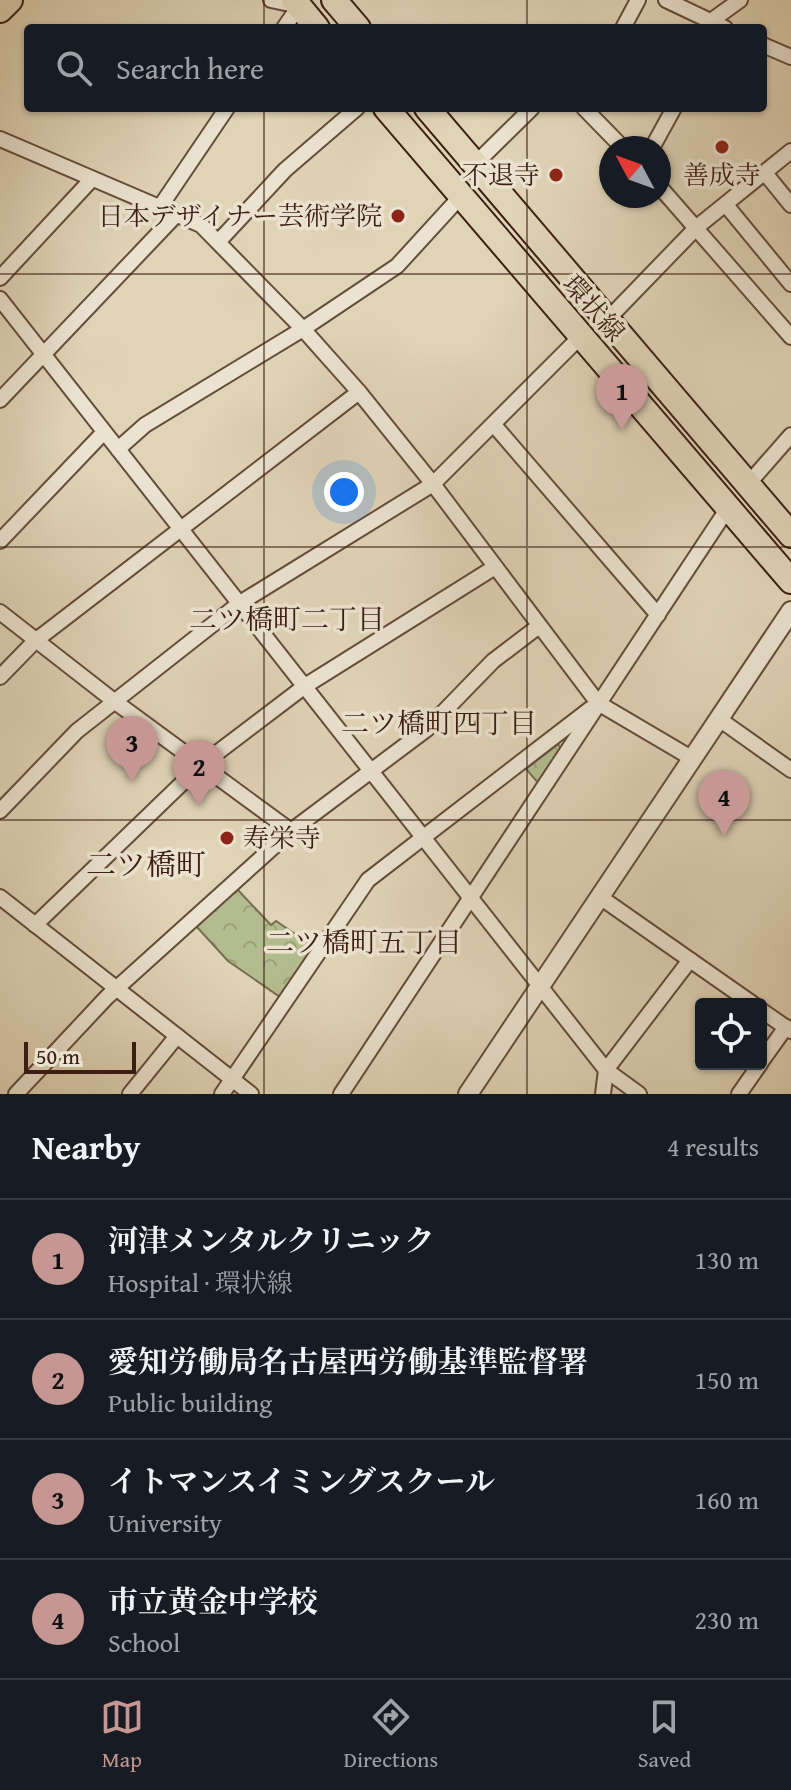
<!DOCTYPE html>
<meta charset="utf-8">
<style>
body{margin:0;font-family:"Gentium Book Plus","Noto Serif JP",serif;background:#20242c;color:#f1f3f6}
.controls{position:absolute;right:24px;bottom:24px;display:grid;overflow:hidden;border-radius:8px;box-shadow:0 2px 6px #0004}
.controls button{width:72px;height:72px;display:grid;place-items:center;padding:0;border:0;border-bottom:2px solid #363941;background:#171b24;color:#f1f3f6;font:40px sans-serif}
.compass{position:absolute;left:599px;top:136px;width:72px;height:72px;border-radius:50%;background:#171b24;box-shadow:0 2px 6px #0004;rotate:311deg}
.scale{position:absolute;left:24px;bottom:20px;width:112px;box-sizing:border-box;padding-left:8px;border:4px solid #3c1e12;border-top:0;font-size:22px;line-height:28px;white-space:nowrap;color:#3c1e12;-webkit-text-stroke:6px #ebe3d0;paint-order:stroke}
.you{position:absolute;left:344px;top:492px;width:28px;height:28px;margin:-20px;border:6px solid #fff;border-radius:50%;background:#1a73e8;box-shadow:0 0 0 12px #1a73e833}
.badge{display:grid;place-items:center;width:52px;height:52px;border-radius:50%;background:#c59692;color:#111;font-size:26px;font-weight:700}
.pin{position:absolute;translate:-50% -66px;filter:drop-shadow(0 2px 4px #0008)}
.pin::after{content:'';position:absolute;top:42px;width:28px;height:24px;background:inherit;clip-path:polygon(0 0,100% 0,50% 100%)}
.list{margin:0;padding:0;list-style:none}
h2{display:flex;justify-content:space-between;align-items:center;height:104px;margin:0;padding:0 32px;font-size:34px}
h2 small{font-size:26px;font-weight:400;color:#9ea1a6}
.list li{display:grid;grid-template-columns:52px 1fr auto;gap:24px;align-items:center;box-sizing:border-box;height:120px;padding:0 32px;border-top:2px solid #363941}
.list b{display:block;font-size:30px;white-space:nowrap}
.list p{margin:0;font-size:26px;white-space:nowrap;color:#9ea1a6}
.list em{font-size:26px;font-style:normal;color:#9ea1a6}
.icon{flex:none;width:44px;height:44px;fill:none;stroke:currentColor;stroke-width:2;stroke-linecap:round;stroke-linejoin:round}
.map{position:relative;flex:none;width:791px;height:1094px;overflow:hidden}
.search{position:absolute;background:#171b24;box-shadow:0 2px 6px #0004;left:24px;right:24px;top:24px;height:88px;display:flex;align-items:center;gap:20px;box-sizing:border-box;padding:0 28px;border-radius:8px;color:#9ea1a6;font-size:30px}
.sheet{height:584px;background:#171b24}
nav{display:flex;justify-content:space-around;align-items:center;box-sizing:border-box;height:112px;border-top:2px solid #363941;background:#171b24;font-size:22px;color:#9ea1a6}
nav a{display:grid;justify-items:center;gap:4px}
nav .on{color:#c59692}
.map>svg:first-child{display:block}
.forest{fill:url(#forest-crowns);stroke:#786d50;stroke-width:2}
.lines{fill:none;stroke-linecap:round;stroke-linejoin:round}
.minor-casing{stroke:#654c3b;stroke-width:18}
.tertiary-casing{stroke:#654c3b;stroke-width:22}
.primary-casing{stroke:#3c1e12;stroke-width:28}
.minor{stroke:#ebe3d0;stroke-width:14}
.tertiary{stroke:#ebe3d0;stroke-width:18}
.primary{stroke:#e0d4b7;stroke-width:24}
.grid{fill:none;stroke:#3c1e12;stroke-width:2;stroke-opacity:0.55}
.poi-dot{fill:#8f2418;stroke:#ebe3d0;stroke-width:3}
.labels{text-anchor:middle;stroke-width:7;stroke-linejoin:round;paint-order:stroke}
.poi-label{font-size:26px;fill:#3c1e12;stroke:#ebe3d0;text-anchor:end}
.street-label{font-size:26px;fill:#3c1e12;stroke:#ebe3d0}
.neighbourhood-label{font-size:28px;fill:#3c1e12;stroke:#ebe3d0}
.quarter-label{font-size:30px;fill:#3c1e12;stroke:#ebe3d0}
</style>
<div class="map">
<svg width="791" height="1094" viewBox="0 0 791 1094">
<defs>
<pattern id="forest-crowns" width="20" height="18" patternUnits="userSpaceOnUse" patternTransform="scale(2)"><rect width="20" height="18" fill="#b3bc8e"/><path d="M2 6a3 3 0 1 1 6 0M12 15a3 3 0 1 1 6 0" fill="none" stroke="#9ba179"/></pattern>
</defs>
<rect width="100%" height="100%" fill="#e0d4b7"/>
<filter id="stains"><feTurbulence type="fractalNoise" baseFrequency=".0025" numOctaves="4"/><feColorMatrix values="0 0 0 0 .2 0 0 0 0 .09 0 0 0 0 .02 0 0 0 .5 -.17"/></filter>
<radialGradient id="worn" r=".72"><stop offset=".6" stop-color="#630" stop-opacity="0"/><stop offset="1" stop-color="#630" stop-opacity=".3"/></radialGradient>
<g class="forest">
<polygon points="558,744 563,751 540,785 526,769"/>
<polygon points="237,889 271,925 276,921 314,947 280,997 228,961 196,926"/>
</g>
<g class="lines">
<defs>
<g id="minor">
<polyline points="271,0 299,6 284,28"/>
<polyline points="666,0 725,28"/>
<polyline points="711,21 740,0"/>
<polyline points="623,28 638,0"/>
<polyline points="763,45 791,57"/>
<polyline points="584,108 623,148"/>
<polyline points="0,139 201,225 303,329 359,392 433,484 598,703 693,759"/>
<polyline points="652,148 674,108"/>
<polyline points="475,164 532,108"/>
<polyline points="765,173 791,205"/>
<polyline points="659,186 791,337"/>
<polyline points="726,205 791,284"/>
<polyline points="160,207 227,108"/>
<polyline points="219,241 285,170 357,108"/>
<polyline points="0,278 92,179"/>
<polyline points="0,299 606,1070 639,1094"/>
<polyline points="607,320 697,227 791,151"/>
<polyline points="0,400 176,215"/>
<polyline points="494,425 658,615"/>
<polyline points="118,449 145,425 303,329 397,266 461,196"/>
<polyline points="748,484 791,435"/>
<polyline points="0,541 104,432"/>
<polyline points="0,612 114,701 291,831"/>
<polyline points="0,677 35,641 359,392"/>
<polyline points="719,719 791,770"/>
<polyline points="0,811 77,731 240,603 433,484 581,336"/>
<polyline points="0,897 251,1094"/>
<polyline points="600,897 753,1004"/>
<polyline points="35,925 201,765 305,686 495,567"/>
<polyline points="761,1010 791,1031"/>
<polyline points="761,1062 786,1027"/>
<polyline points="16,1094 107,997 291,831 427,729 493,661 539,626"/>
<polyline points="130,1094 177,1036"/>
<polyline points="222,1094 368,880 590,709"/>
<polyline points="341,1094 728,508"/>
<polyline points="603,1094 606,1070 690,960"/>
<polyline points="739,1094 760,1064"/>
</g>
<polyline id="tertiary" points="468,1094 791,611"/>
<g id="primary">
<polyline points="294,0 317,28"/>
<polyline points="334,0 358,28"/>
<polyline points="0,10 10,0"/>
<polyline points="386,108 791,581"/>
<polyline points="427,108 791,535"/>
</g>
</defs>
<use href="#minor" class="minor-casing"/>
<use href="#tertiary" class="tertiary-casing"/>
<use href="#primary" class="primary-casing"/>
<use href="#minor" class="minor"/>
<use href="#tertiary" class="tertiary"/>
<use href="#primary" class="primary"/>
</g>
<path class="grid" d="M264 0V28M527 0V28M264 108V1094M527 108V1094M0 274H791M0 547H791M0 820H791"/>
<g class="poi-dot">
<circle cx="722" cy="147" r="8"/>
<circle cx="556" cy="175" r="8"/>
<circle cx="398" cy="216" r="8"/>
<circle cx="227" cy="838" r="8"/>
</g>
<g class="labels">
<g class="poi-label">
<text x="540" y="184">不退寺</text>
<text x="722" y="184" text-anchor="middle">善成寺</text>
<text x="382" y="225">日本デザイナー芸術学院</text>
<text x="243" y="847" text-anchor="start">寿栄寺</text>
</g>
<g class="street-label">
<text transform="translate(594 308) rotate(49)" y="9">環状線</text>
</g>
<g class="neighbourhood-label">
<text x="287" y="629">二ツ橋町二丁目</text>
<text x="439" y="733">二ツ橋町四丁目</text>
<text x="364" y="952">二ツ橋町五丁目</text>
</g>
<g class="quarter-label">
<text x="146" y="875">二ツ橋町</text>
</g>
</g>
<rect width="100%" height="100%" filter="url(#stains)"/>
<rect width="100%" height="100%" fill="url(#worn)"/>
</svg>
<div class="controls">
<button><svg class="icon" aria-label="locate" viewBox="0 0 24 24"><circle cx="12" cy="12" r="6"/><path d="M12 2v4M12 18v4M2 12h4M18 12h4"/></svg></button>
</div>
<svg class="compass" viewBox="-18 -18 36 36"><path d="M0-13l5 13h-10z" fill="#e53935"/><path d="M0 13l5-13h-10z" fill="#9ea1a6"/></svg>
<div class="scale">50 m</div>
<div class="you"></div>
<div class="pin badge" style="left:622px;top:430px">1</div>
<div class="pin badge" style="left:199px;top:806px">2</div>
<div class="pin badge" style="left:132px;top:782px">3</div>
<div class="pin badge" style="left:724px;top:836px">4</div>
<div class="search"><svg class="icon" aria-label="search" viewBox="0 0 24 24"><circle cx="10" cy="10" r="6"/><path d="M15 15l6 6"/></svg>Search here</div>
</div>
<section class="sheet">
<h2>Nearby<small>4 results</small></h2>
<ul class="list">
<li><span class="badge">1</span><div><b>河津メンタルクリニック</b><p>Hospital · 環状線</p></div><em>130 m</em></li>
<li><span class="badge">2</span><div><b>愛知労働局名古屋西労働基準監督署</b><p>Public building</p></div><em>150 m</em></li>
<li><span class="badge">3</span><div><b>イトマンスイミングスクール</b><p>University</p></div><em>160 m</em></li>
<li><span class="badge">4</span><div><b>市立黄金中学校</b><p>School</p></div><em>230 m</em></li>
</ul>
</section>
<nav>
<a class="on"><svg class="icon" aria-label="map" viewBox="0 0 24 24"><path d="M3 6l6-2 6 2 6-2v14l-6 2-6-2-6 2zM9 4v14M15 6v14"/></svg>Map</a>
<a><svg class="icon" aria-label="directions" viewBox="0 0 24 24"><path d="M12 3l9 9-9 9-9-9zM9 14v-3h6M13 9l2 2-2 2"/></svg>Directions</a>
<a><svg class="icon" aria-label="saved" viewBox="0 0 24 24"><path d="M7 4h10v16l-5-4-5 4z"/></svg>Saved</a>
</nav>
